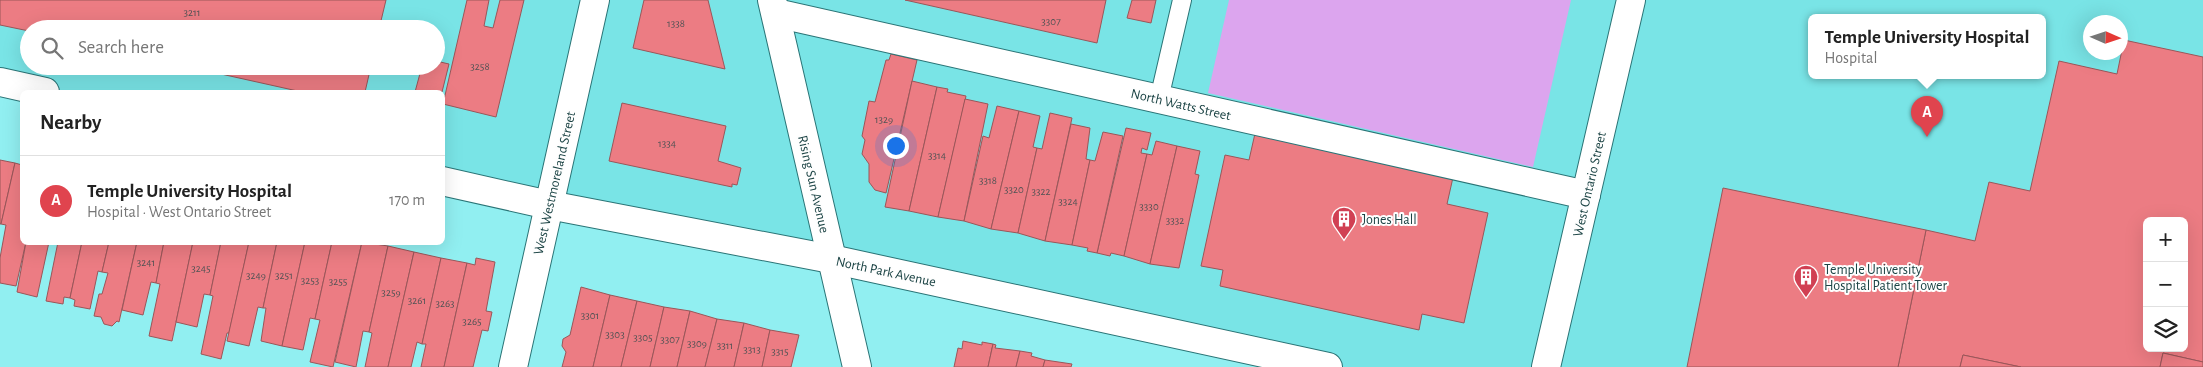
<!DOCTYPE html>
<meta charset="utf-8">
<style>
body{margin:0;font-family:"Alegreya Sans",sans-serif;background:#f6f6f6;color:#222}
.controls{position:absolute;right:15px;bottom:15px;display:grid;overflow:hidden;border-radius:8px;box-shadow:0 5px 20px #0002}
.controls button{width:45px;height:45px;display:grid;place-items:center;padding:0;border:0;border-bottom:1px solid #e0e0e0;background:#fff;color:#222;font:25px sans-serif}
.compass{position:absolute;left:2083px;top:15px;width:45px;height:45px;border-radius:50%;background:#fff;box-shadow:0 5px 20px #0002;rotate:93deg}
.you{position:absolute;left:895px;top:145px;width:18px;height:18px;margin:-12px;border:4px solid #fff;border-radius:50%;background:#1a73e8;box-shadow:0 0 0 8px #1a73e833}
.badge{display:grid;place-items:center;width:32px;height:32px;border-radius:50%;background:#ea580c;color:#fff;font-size:16px;font-weight:700}
.pin{position:absolute;translate:-50% -41px;filter:drop-shadow(0 1px 2px #0008)}
.pin::after{content:'';position:absolute;top:26px;width:18px;height:15px;background:inherit;clip-path:polygon(0 0,100% 0,50% 100%)}
.popup{position:absolute;left:1808px;top:14px;width:238px;height:65px;box-sizing:border-box;display:grid;place-content:center;border-radius:8px;background:#fff;filter:drop-shadow(0 1px 4px #0005);font-size:16px;white-space:nowrap;color:#767676}
.popup b{font-size:19px;color:#222}
.popup::after{content:'';position:absolute;left:50%;top:100%;margin-left:-10px;border:10px solid transparent;border-top-color:#fff}
.list{margin:0;padding:0;list-style:none}
h2{display:flex;justify-content:space-between;align-items:center;height:65px;margin:0;padding:0 20px;font-size:21px}
h2 small{font-size:16px;font-weight:400;color:#767676}
.list li{display:grid;grid-template-columns:32px 1fr auto;gap:15px;align-items:center;box-sizing:border-box;height:90px;padding:0 20px;border-top:1px solid #e0e0e0}
.list b{display:block;font-size:19px;white-space:nowrap}
.list p{margin:0;font-size:16px;white-space:nowrap;color:#767676}
.list em{font-size:16px;font-style:normal;color:#767676}
.icon{flex:none;width:28px;height:28px;fill:none;stroke:currentColor;stroke-width:2;stroke-linecap:round;stroke-linejoin:round}
.map{position:relative;flex:none;width:2203px;height:367px;overflow:hidden}
.search{position:absolute;background:#fff;box-shadow:0 5px 20px #0002;left:20px;top:20px;width:425px;height:55px;display:flex;align-items:center;gap:12px;box-sizing:border-box;padding:0 18px;border-radius:28px;color:#767676;font-size:19px}
.panel{position:absolute;background:#fff;box-shadow:0 5px 20px #0002;left:20px;top:90px;width:425px;height:155px;border-radius:8px}
.map>svg:first-child{display:block}
.built{fill:#79e4e6;fill-rule:evenodd}
.green{fill:#dca5ee}
.building{fill:#ec7c83;stroke:#9a5659;fill-rule:evenodd}
.lines{fill:none;stroke-linecap:round;stroke-linejoin:round}
.service-casing{stroke:#2a7476;stroke-width:20}
.minor-casing{stroke:#2a7476;stroke-width:30}
.tertiary-casing{stroke:#2a7476;stroke-width:30}
.service{stroke:#fff;stroke-width:18}
.minor{stroke:#fff;stroke-width:28}
.tertiary{stroke:#fff;stroke-width:28}
.labels{text-anchor:middle;stroke-width:4;stroke-linejoin:round;paint-order:stroke}
.number-label{font-size:11px;fill:#505254}
.street-label{font-size:14px;fill:#1c4445;stroke:#fefefe}
.poi-label{font-size:14px;fill:#1c4445;stroke:#fefefe;text-anchor:start}
</style>
<div class="map">
<svg width="2203" height="367" viewBox="0 0 2203 367">
<rect width="100%" height="100%" fill="#91eff1"/>
<path class="built" d="M0 0H2203V367H1328L443 175 442 92H63L0 79ZM1812 18H2042V76H1812ZM2090 22H2120V52H2090ZM29 29H436V66H29ZM2147 221H2184V348H2147Z"/>
<polygon class="green" points="1229,0 1571,0 1533,167 1208,93"/>
<g class="building">
<polygon points="0,0 386,0 379,29 29,29 29,31 0,25"/>
<polygon points="467,0 489,0 484,26 493,28 500,0 524,0 496,117 443,104"/>
<polygon points="644,0 708,0 725,69 633,48"/>
<polygon points="905,0 1106,0 1097,43"/>
<polygon points="1132,0 1156,0 1151,23 1127,18"/>
<path d="M2124 40 2203 57V362L2163 353 2160 367H2021L1963 355 1960 367H1898L1926 230 1975 241 1989 182 2030 191 2059 61 2117 74ZM2147 221H2184V348H2147Z"/>
<polygon points="891,54 917,60 886,193 875,190 869,182 869,164 862,154 865,140 862,136 869,101 875,102 886,60 889,60"/>
<polygon points="436,61 449,64 442,92 415,92 422,66 436,66"/>
<polygon points="185,66 371,66 365,92 302,92"/>
<polygon points="912,81 937,87 909,211 885,207"/>
<polygon points="937,87 948,89 947,92 966,96 938,217 909,211"/>
<polygon points="965,99 988,104 964,221 938,217"/>
<polygon points="622,103 726,126 718,161 741,168 737,185 732,184 732,187 609,161"/>
<polygon points="997,106 1019,111 991,229 964,221 983,136 989,138"/>
<polygon points="1019,111 1040,116 1033,147 1037,148 1018,233 991,229"/>
<polygon points="1050,113 1072,118 1045,241 1018,233 1037,148 1042,149"/>
<polygon points="1071,124 1090,128 1086,159 1090,160 1072,245 1045,241"/>
<polygon points="1126,128 1151,133 1147,150 1142,148 1141,153 1147,154 1124,256 1111,253 1110,256 1097,253"/>
<polygon points="1256,129 1454,173 1447,204 1488,213 1464,323 1422,314 1419,330 1220,286 1223,270 1201,266 1225,155 1249,160"/>
<polygon points="1103,132 1123,136 1097,253 1087,251 1088,248 1072,245 1090,160 1095,161"/>
<polygon points="1156,141 1177,146 1150,264 1124,256 1147,154 1152,155"/>
<polygon points="1177,146 1200,151 1195,174 1199,175 1179,268 1150,264"/>
<polygon points="0,160 15,163 1,224 0,224"/>
<polygon points="15,163 22,165 22,242 26,242 16,286 0,283 0,258 6,225 1,224"/>
<polygon points="1723,188 1926,230 1898,367 1687,367"/>
<polygon points="26,242 49,242 37,297 17,292"/>
<polygon points="58,242 82,242 70,298 64,297 63,304 46,301"/>
<polygon points="82,242 109,242 102,272 98,271 90,309 74,306 75,300 70,298"/>
<polygon points="109,242 137,242 119,322 117,321 112,326 104,324 101,317 94,316 99,294 102,294 108,273 102,272"/>
<polygon points="137,242 164,242 156,283 151,282 143,315 122,310"/>
<polygon points="164,242 193,242 172,341 149,336 160,284 156,283"/>
<polygon points="193,242 221,242 210,295 204,294 197,327 176,322"/>
<polygon points="221,242 249,242 229,333 227,333 221,359 201,354 213,296 210,295"/>
<polygon points="249,242 277,242 263,308 258,307 249,346 227,341"/>
<polygon points="277,242 305,242 282,346 261,341 266,308 263,308"/>
<polygon points="305,242 332,242 315,319 310,318 303,350 282,346"/>
<polygon points="332,242 362,242 333,367 310,362 320,320 315,319"/>
<polygon points="362,242 388,246 369,332 363,331 356,367 335,362"/>
<polygon points="388,246 414,252 388,367 365,367 372,333 369,332"/>
<polygon points="414,252 441,258 422,344 417,342 411,367 388,367"/>
<polygon points="441,258 467,263 444,367 421,367 426,344 422,344"/>
<polygon points="476,258 495,262 486,311 492,312 488,331 482,330 473,367 444,367 467,263 475,265"/>
<polygon points="581,287 610,295 593,367 562,367 566,352 562,346 563,339 570,335"/>
<polygon points="610,295 637,301 621,367 593,367"/>
<polygon points="637,301 664,307 650,367 621,367"/>
<polygon points="664,307 690,311 677,367 650,367"/>
<polygon points="690,311 717,319 705,367 677,367"/>
<polygon points="717,319 744,323 734,367 705,367"/>
<polygon points="744,323 770,330 762,367 734,367"/>
<polygon points="770,330 799,335 791,367 762,367"/>
<polygon points="963,341 982,345 982,342 993,344 988,367 954,367 958,348 962,349"/>
<polygon points="993,344 996,345 995,348 1020,351 1016,367 988,367"/>
<polygon points="1020,351 1032,353 1031,356 1045,360 1043,367 1016,367"/>
<polygon points="2163,353 2203,362 2203,367 2160,367"/>
<polygon points="1963,355 2021,367 1960,367"/>
<polygon points="1045,360 1072,364 1071,367 1043,367"/>
</g>
<g class="lines">
<defs>
<polyline id="service" points="1159,99 1182,0"/>
<g id="minor">
<polyline points="776,13 1586,195"/>
<polyline points="0,82 45,92"/>
<polyline points="442,181 549,205 831,259 1328,367"/>
<polyline points="513,367 595,0"/>
<polyline points="1546,367 1631,0"/>
</g>
<polyline id="tertiary" points="772,0 857,367"/>
</defs>
<use href="#service" class="service-casing"/>
<use href="#minor" class="minor-casing"/>
<use href="#tertiary" class="tertiary-casing"/>
<use href="#service" class="service"/>
<use href="#minor" class="minor"/>
<use href="#tertiary" class="tertiary"/>
</g>
<defs>
<symbol id="building-pin" viewBox="-11 -11 22 30"><path d="M0 17L-7.5 6A9.5 9.5 0 1 1 7.5 6Z" fill="#d14053" stroke="#fefefe"/><path d="M-4-6H4V6H1V3H-1V6H-4ZM-2.5-4.3h1.7v1.8h-1.7ZM.8-4.3h1.7v1.8H.8ZM-2.5-1h1.7V.8h-1.7ZM.8-1h1.7V.8H.8Z" fill="#fff"/></symbol>
</defs>
<g fill-rule="evenodd">
<use href="#building-pin" x="1330" y="205" width="28" height="38"/>
<use href="#building-pin" x="1792" y="263" width="28" height="38"/>
</g>
<g class="labels">
<g class="number-label">
<text x="192" y="16">3211</text>
<text x="1051" y="25">3307</text>
<text x="676" y="27">1338</text>
<text x="480" y="70">3258</text>
<text x="884" y="123">1329</text>
<text x="667" y="147">1334</text>
<text x="937" y="159">3314</text>
<text x="988" y="184">3318</text>
<text x="1014" y="193">3320</text>
<text x="1041" y="195">3322</text>
<text x="1068" y="205">3324</text>
<text x="1149" y="210">3330</text>
<text x="1175" y="224">3332</text>
<text x="146" y="266">3241</text>
<text x="201" y="272">3245</text>
<text x="256" y="279">3249</text>
<text x="284" y="279">3251</text>
<text x="310" y="284">3253</text>
<text x="338" y="285">3255</text>
<text x="391" y="296">3259</text>
<text x="417" y="304">3261</text>
<text x="445" y="307">3263</text>
<text x="590" y="319">3301</text>
<text x="472" y="325">3265</text>
<text x="615" y="338">3303</text>
<text x="643" y="341">3305</text>
<text x="670" y="343">3307</text>
<text x="697" y="347">3309</text>
<text x="725" y="349">3311</text>
<text x="752" y="353">3313</text>
<text x="780" y="355">3315</text>
</g>
<g class="street-label">
<text transform="translate(1181 104) rotate(13)" y="5">North Watts Street</text>
<text transform="translate(554 183) rotate(-77)" y="5">West Westmoreland Street</text>
<text transform="translate(814 184) rotate(77)" y="5">Rising Sun Avenue</text>
<text transform="translate(1589 184) rotate(-77)" y="5">West Ontario Street</text>
<text transform="translate(886 271) rotate(12)" y="5">North Park Avenue</text>
</g>
<g class="poi-label">
<text x="1362" y="224">Jones Hall</text>
<text x="1824" y="274">Temple University<tspan x="1824" dy="16">Hospital Patient Tower</tspan></text>
</g>
</g>
</svg>
<div class="controls">
<button>+</button>
<button>−</button>
<button><svg class="icon" aria-label="layers" viewBox="0 0 24 24"><path d="M12 4l9 5-9 5-9-5zM3 14l9 5 9-5"/></svg></button>
</div>
<svg class="compass" viewBox="-18 -18 36 36"><path d="M0-13l5 13h-10z" fill="#e53935"/><path d="M0 13l5-13h-10z" fill="#767676"/></svg>
<div class="you"></div>
<div class="pin badge" style="left:1927px;top:137px;background:#e0444e">A</div>
<div class="popup"><b>Temple University Hospital</b>Hospital</div>
<div class="search"><svg class="icon" aria-label="search" viewBox="0 0 24 24"><circle cx="10" cy="10" r="6"/><path d="M15 15l6 6"/></svg>Search here</div>
<section class="panel">
<h2>Nearby<small></small></h2>
<ul class="list">
<li><span class="badge" style="background:#e0444e">A</span><div><b>Temple University Hospital</b><p>Hospital · West Ontario Street</p></div><em>170 m</em></li>
</ul>
</section>
</div>
